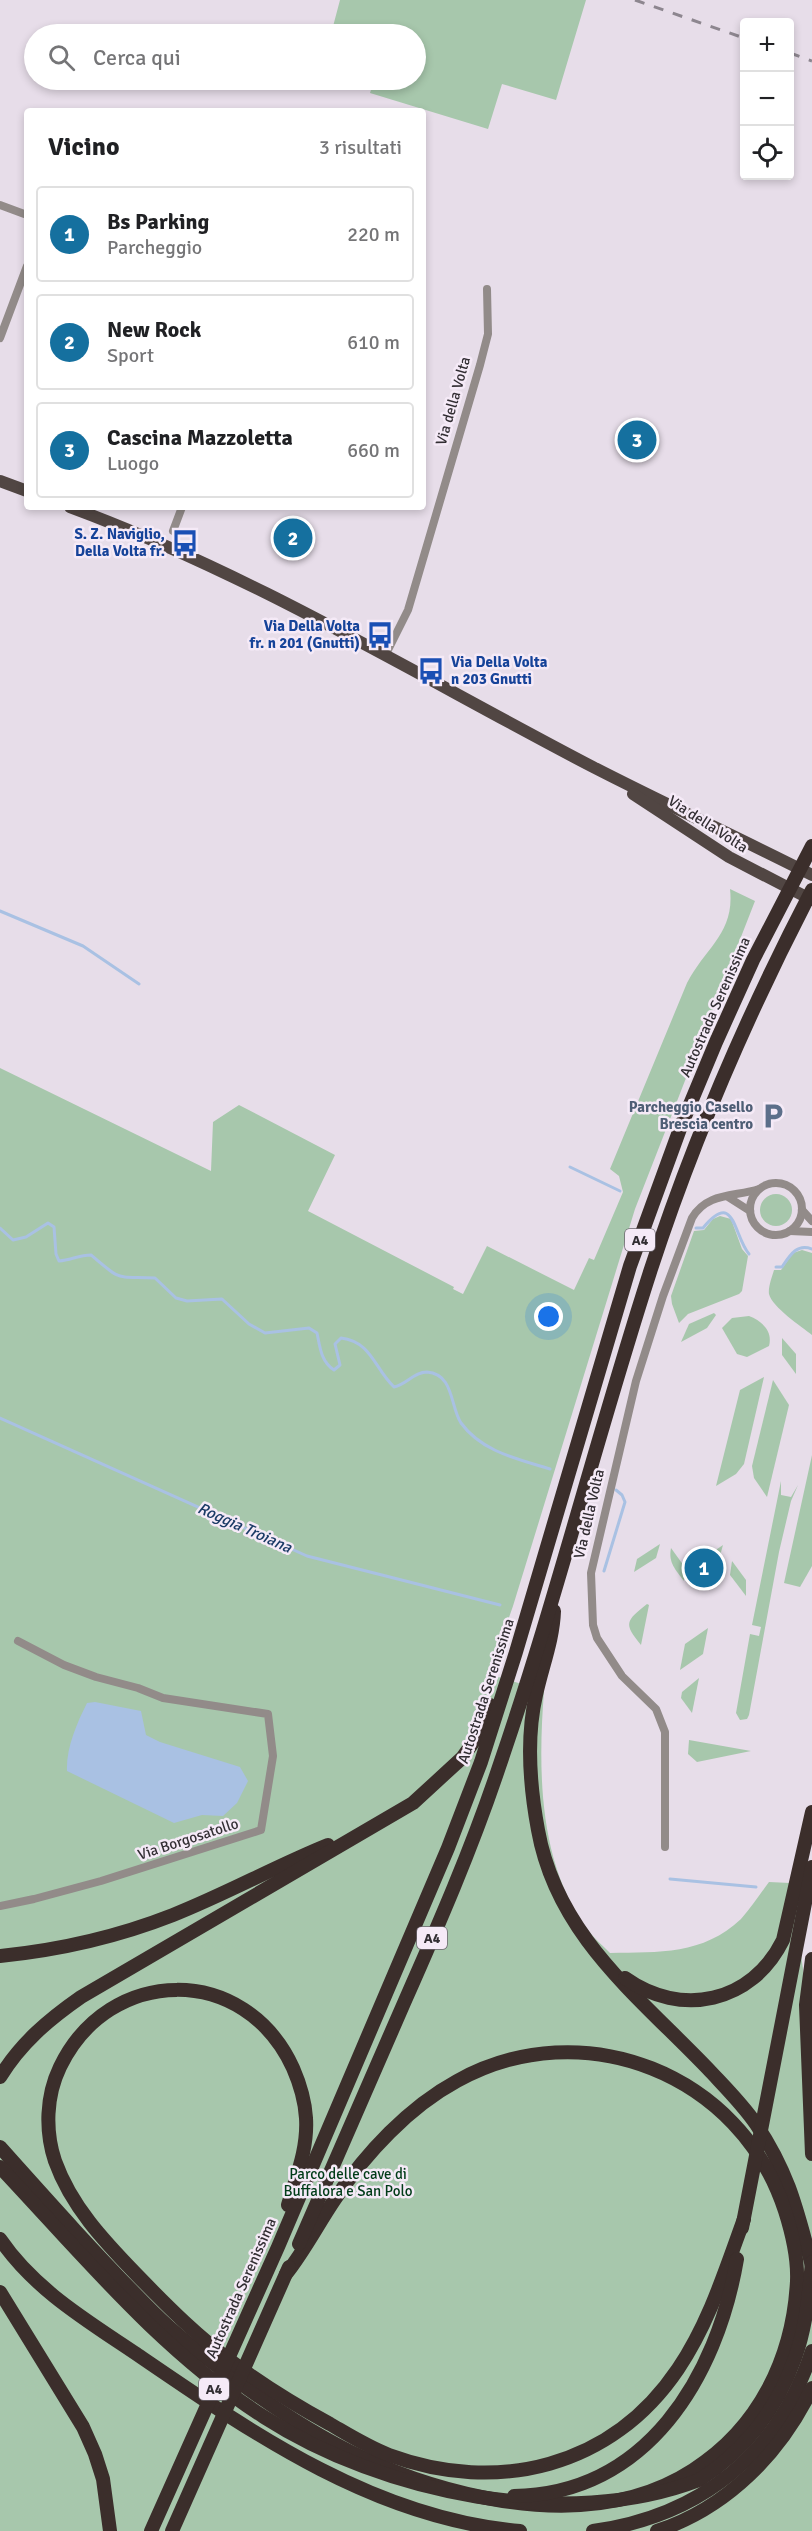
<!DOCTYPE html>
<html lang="it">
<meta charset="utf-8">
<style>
body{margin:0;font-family:Signika,sans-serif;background:#f2f2f2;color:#202124}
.controls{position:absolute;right:18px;top:18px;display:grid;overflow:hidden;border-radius:6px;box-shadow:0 3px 9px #0003}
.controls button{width:54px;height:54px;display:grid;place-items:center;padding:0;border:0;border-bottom:2px solid #e0e0e0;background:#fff;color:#202124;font:30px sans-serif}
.you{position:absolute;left:549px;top:1317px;width:21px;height:21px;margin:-15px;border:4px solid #fff;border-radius:50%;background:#1a73e8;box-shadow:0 0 0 9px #1a73e833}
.badge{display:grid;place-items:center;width:39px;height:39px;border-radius:50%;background:#15709f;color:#fff;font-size:20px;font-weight:700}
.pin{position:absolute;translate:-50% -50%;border:3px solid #fff;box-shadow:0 2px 6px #0006}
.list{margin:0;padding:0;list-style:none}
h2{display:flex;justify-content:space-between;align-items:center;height:78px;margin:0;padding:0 24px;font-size:26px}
h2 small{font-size:20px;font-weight:400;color:#757577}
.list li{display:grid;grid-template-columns:39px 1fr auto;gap:18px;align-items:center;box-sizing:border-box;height:96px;margin:0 12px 12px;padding:0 12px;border:2px solid #e0e0e0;border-radius:6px}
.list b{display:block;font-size:22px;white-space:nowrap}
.list p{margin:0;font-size:20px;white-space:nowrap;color:#757577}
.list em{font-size:20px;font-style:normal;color:#757577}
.icon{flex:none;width:33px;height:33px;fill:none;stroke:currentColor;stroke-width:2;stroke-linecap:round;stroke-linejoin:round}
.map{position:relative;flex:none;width:812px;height:2531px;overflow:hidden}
.search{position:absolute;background:#fff;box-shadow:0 3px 9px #0003;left:24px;top:24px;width:402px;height:66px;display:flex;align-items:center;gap:15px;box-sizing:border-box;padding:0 21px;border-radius:33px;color:#757577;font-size:22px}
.panel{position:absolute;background:#fff;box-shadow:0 3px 9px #0003;left:24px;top:108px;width:402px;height:402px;border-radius:6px}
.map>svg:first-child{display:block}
.green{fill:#a7c7ac}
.water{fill:#a9c1e3}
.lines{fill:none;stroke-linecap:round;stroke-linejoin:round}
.stream{stroke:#a9c1e3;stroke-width:3}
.minor{stroke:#928b89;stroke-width:8}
.primary{stroke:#514643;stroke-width:12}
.motorway{stroke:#3b2e2b;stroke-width:14}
.rail{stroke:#8d868f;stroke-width:3;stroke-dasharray:10 10;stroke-linecap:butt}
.labels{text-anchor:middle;stroke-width:5;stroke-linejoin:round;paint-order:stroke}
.shield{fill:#f5eaf7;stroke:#6c666e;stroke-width:1.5}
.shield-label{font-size:14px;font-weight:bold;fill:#322e33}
.street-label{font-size:15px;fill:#322e33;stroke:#f5eaf7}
.transit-label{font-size:15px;font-weight:bold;fill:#164399;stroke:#f5eaf7;text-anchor:end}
.service-label{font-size:15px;font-weight:bold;fill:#4e5e75;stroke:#f5eaf7;text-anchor:end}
.park-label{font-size:15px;fill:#013c18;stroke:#f5eaf7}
.water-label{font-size:16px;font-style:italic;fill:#1b3b66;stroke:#f5eaf7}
</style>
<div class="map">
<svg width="812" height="2531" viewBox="0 0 812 2531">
<rect width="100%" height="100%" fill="#e7dde9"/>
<g class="green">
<polygon points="340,0 586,0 556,100 502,84 488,129 370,93 374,80 416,80 416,34 331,34"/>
<path d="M730 889 755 901 635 1209 513 1606 489 1674 544 1691C538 1769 538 1864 588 1930 594 1938 603 1946 610 1953 659 1952 703 1955 741 1919 751 1908 760 1894 769 1882L790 1883 802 1888 796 1921 812 2030V2531H0V1068L211 1171 213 1122 239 1105 335 1155 308 1211 454 1287 453 1289 463 1294 487 1246 574 1290 589 1258 594 1260 623 1192 619 1176 610 1169 687 983C705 948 735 933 730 889Z"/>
<circle cx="776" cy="1210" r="16"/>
<polygon points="720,1216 731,1219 742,1249 748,1256 742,1291 739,1294 688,1314 679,1323 672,1304 671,1296 694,1231 704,1230 713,1219"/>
<path d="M802 1250 812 1253V1335C802 1327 772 1307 769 1294 768 1287 772 1277 774 1270H781L793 1253Z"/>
<polygon points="714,1313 716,1315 707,1328 681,1342 689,1324"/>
<path d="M749 1316C762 1321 773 1331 769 1346L747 1357 737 1354 722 1328 732 1318Z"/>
<polygon points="782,1338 796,1354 796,1374 782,1355"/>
<polygon points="764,1377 744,1464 736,1474 716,1486 740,1390"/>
<polygon points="773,1380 789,1405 767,1497 754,1478 752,1466"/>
<polygon points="812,1455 812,1566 800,1587 784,1583"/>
<polygon points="781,1481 781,1495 791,1497 798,1485 791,1501 779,1552 749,1715 747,1719 740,1720 736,1713 750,1634 759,1636 761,1627 752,1625"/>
<polygon points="660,1544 656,1558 634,1572 637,1559"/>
<polygon points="723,1545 719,1559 698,1573 701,1560"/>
<path d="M671 1548 684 1566V1581C676 1570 668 1563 671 1548Z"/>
<polygon points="732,1561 746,1580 746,1596 730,1575"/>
<path d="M647 1604 649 1605 641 1645C623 1623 626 1621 647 1604Z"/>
<polygon points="708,1628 703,1654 680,1670 685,1644"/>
<polygon points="699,1678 692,1713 681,1698 682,1692"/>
<polygon points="689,1740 751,1751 697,1762 688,1754"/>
</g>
<path class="water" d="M95 1702 141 1711 146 1735 160 1742 240 1767 248 1781 237 1803 223 1816 202 1815 174 1823 67 1771C66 1748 77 1723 87 1703Z"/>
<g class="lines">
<g class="stream">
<polyline points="0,911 83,946 139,984"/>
<polyline points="570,1167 620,1191"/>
<path d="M0 1228 13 1240 26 1237 48 1223 54 1227 56 1254 59 1261C71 1260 79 1255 91 1255 122 1282 115 1276 155 1278L176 1298 187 1301 222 1299 249 1324 265 1333 309 1328 317 1333C320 1347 321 1362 334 1370L340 1365 335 1344 341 1338C372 1342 374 1368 394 1387 407 1384 414 1372 427 1372 454 1374 450 1406 461 1423 482 1452 518 1459 550 1469"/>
<path d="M696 1228H703C735 1189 733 1235 749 1254"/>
<path d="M776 1267H782C790 1255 797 1243 812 1249"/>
<polyline points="0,1418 307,1556 500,1605"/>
<polyline points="604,1571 625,1502 622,1495 616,1490"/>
<polyline points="670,1879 756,1887"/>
</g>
<g class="minor">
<polyline points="0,205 27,215"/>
<polyline points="0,338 27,266"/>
<polyline points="173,531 182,507"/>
<polyline points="386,654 408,610 480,365 488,334 487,289"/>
<circle cx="776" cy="1209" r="26"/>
<polyline points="728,1197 750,1211"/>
<polyline points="802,1210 812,1221"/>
<polyline points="790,1231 812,1232"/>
<path d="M665 1847V1732L656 1709 622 1676 597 1638 593 1625 591 1573 636 1381 663 1296 692 1218C707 1192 735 1197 759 1189"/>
<polyline points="0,1906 34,1899 101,1881 261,1830 273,1756 268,1714 163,1698 138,1688 96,1677 64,1665 18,1641"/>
</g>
<g class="primary">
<polyline points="0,481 27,491"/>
<path d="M70 507C254 575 420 677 593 767 665 804 739 838 812 875"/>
<polyline points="633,794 729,857 812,900"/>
</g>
<g class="motorway">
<path d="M554 1611C553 1640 542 1667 536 1695 526 1738 530 1787 538 1830 557 1937 641 1998 711 2072 726 2088 743 2105 756 2124 789 2173 797 2210 812 2266"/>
<path d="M0 1956C60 1950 117 1937 173 1915 226 1894 276 1866 328 1845"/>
<polyline points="812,1959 806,2005 812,2154"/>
<path d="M625 1978C681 2018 752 2003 783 1940L812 1812"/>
<path d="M0 2077C21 2043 48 2020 81 1997L413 1803 462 1758 477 1737 490 1705"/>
<path d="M0 2147C50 2203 100 2259 153 2312 178 2337 207 2359 236 2380 320 2442 399 2484 503 2501 568 2511 636 2507 693 2470 759 2428 793 2358 797 2281 798 2257 792 2233 785 2211 741 2074 583 2011 457 2081 409 2107 366 2153 335 2199 318 2224 305 2250 286 2274"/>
<path d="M0 2167C83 2255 161 2351 264 2417 384 2494 566 2531 699 2480 744 2451 777 2409 795 2358 806 2327 809 2295 812 2262"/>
<path d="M288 2205C296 2177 308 2149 306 2118 305 2101 300 2084 293 2068 245 1963 109 1965 60 2067 46 2096 45 2131 55 2161 71 2206 104 2241 137 2275 169 2308 198 2337 236 2365 266 2387 297 2406 330 2424 349 2435 368 2447 389 2455 498 2495 612 2467 678 2369 709 2323 725 2271 744 2219"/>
<polyline points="742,2228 812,1867"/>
<path d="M0 2239C34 2289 86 2320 135 2353 252 2433 375 2519 520 2531"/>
<path d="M299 2244C334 2164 369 2084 404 2003 438 1926 472 1848 499 1767 555 1604 597 1436 650 1272 693 1140 748 1013 812 890"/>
<polyline points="0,2292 83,2427 95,2454 103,2479 110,2531"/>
<path d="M514 2496C647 2494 717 2377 737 2259"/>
<polyline points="151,2531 278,2247 448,1848 481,1762 516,1652 630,1266 681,1126 716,1042 753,960 812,846"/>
<polyline points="172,2531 289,2267"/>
<path d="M593 2531C700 2516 778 2455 812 2351"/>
<path d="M657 2531C727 2508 781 2453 812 2388"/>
</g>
<g class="rail">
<polyline points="635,0 744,38"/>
<polyline points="790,53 812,61"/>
</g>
</g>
<defs>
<symbol id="bus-bare" viewBox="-9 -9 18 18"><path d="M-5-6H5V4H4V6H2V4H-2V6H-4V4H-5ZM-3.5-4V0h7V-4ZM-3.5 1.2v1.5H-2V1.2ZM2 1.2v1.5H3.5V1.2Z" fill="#1a4fb4" stroke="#f5eaf7" stroke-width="2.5" paint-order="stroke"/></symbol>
<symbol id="parking-bare" viewBox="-9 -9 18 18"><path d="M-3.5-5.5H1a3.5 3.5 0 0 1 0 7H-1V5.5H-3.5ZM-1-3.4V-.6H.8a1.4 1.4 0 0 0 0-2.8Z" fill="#5c6f8a" stroke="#f5eaf7" stroke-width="2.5" paint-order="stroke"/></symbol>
</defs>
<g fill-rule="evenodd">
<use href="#bus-bare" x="166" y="524" width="38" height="38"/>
<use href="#bus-bare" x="361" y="616" width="38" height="38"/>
<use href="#bus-bare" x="412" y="652" width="38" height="38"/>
<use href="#parking-bare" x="754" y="1097" width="38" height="38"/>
</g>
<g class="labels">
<g class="shield">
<rect x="625" y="1229" width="30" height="22" rx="4.5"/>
<rect x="417" y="1927" width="30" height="22" rx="4.5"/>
<rect x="199" y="2378" width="30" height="22" rx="4.5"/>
</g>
<g class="shield-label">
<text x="640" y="1245">A4</text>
<text x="432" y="1943">A4</text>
<text x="214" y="2394">A4</text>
</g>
<g class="street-label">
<text transform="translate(453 401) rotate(-74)" y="5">Via della Volta</text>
<text transform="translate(708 824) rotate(33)" y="5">Via della Volta</text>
<text transform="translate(715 1007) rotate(-66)" y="5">Autostrada Serenissima</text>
<text transform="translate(589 1514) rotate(-77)" y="5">Via della Volta</text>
<text transform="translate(486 1691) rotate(-72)" y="5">Autostrada Serenissima</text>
<text transform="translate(188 1839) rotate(-18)" y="5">Via Borgosatollo</text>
<text transform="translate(241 2288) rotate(-66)" y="5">Autostrada Serenissima</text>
</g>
<g class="transit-label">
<text x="165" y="539">S. Z. Naviglio,<tspan x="165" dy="17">Della Volta fr.</tspan></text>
<text x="360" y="631">Via Della Volta<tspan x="360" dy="17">fr. n 201 (Gnutti)</tspan></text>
<text x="451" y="667" text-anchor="start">Via Della Volta<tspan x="451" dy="17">n 203 Gnutti</tspan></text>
</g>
<g class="service-label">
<text x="753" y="1112">Parcheggio Casello<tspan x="753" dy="17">Brescia centro</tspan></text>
</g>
<g class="park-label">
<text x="348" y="2179">Parco delle cave di<tspan x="348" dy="17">Buffalora e San Polo</tspan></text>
</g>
<g class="water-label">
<text transform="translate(245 1527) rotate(24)" y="6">Roggia Troiana</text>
</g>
</g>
</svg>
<div class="controls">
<button>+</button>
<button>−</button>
<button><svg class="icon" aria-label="locate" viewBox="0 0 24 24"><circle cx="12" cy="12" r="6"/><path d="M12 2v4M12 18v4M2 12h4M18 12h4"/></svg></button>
</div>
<div class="you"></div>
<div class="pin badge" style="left:704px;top:1568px">1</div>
<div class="pin badge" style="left:293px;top:538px">2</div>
<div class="pin badge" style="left:637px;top:440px">3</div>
<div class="search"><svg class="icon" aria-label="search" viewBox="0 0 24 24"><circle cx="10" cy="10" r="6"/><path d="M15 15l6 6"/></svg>Cerca qui</div>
<section class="panel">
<h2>Vicino<small>3 risultati</small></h2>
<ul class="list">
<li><span class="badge">1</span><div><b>Bs Parking</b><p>Parcheggio</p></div><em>220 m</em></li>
<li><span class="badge">2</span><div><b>New Rock</b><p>Sport</p></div><em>610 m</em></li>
<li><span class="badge">3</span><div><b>Cascina Mazzoletta</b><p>Luogo</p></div><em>660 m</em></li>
</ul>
</section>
</div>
